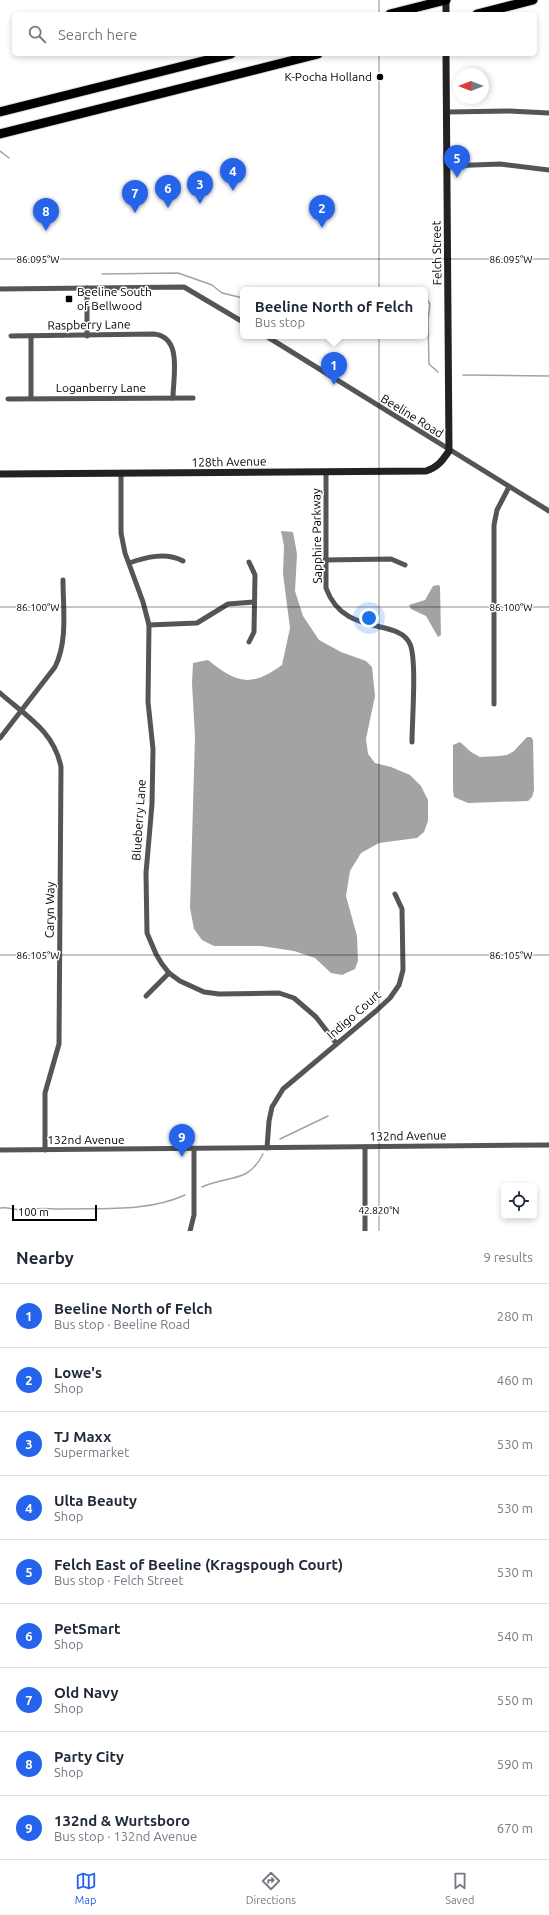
<!DOCTYPE html>
<meta charset="utf-8">
<style>
body{margin:0;font-family:Ubuntu,sans-serif;background:#f2f2f3;color:#1f2937}
.controls{position:absolute;right:12px;bottom:12px;display:grid;overflow:hidden;border-radius:6px;box-shadow:0 2px 6px #0003}
.controls button{width:36px;height:36px;display:grid;place-items:center;padding:0;border:0;border-bottom:1px solid #e0e1e3;background:#fff;color:#1f2937;font:20px sans-serif}
.compass{position:absolute;left:453px;top:68px;width:36px;height:36px;border-radius:50%;background:#fff;box-shadow:0 2px 6px #0003;rotate:270deg}
.scale{position:absolute;left:12px;bottom:10px;width:85px;box-sizing:border-box;padding-left:4px;border:2px solid #000;border-top:0;font-size:11px;line-height:14px;white-space:nowrap;color:#000;-webkit-text-stroke:3px #fff;paint-order:stroke}
.you{position:absolute;left:369px;top:618px;width:14px;height:14px;margin:-10px;border:3px solid #fff;border-radius:50%;background:#1a73e8;box-shadow:0 0 0 6px #1a73e833}
.badge{display:grid;place-items:center;width:26px;height:26px;border-radius:50%;background:#2563eb;color:#fff;font-size:13px;font-weight:700}
.pin{position:absolute;translate:-50% -33px;filter:drop-shadow(0 1px 2px #0008)}
.pin::after{content:'';position:absolute;top:21px;width:14px;height:12px;background:inherit;clip-path:polygon(0 0,100% 0,50% 100%)}
.popup{position:absolute;left:240px;top:287px;width:188px;height:52px;box-sizing:border-box;display:grid;place-content:center;border-radius:6px;background:#fff;filter:drop-shadow(0 1px 3px #0005);font-size:13px;white-space:nowrap;color:#747a83}
.popup b{font-size:15px;color:#1f2937}
.popup::after{content:'';position:absolute;left:50%;top:100%;margin-left:-8px;border:8px solid transparent;border-top-color:#fff}
.list{margin:0;padding:0;list-style:none}
h2{display:flex;justify-content:space-between;align-items:center;height:52px;margin:0;padding:0 16px;font-size:17px}
h2 small{font-size:13px;font-weight:400;color:#747a83}
.list li{display:grid;grid-template-columns:26px 1fr auto;gap:12px;align-items:center;box-sizing:border-box;height:64px;padding:0 16px;border-top:1px solid #e0e1e3}
.list b{display:block;font-size:15px;white-space:nowrap}
.list p{margin:0;font-size:13px;white-space:nowrap;color:#747a83}
.list em{font-size:13px;font-style:normal;color:#747a83}
.icon{flex:none;width:22px;height:22px;fill:none;stroke:currentColor;stroke-width:2;stroke-linecap:round;stroke-linejoin:round}
.map{position:relative;flex:none;width:549px;height:1231px;overflow:hidden}
.search{position:absolute;background:#fff;box-shadow:0 2px 6px #0003;left:12px;right:12px;top:12px;height:44px;display:flex;align-items:center;gap:10px;box-sizing:border-box;padding:0 14px;border-radius:6px;color:#747a83;font-size:15px}
.sheet{height:628px;background:#fff}
nav{display:flex;justify-content:space-around;align-items:center;box-sizing:border-box;height:56px;border-top:1px solid #e0e1e3;background:#fff;font-size:11px;color:#747a83}
nav a{display:grid;justify-items:center;gap:2px}
nav .on{color:#2563eb}
.map>svg:first-child{display:block}
.water{fill:#a3a3a3}
.lines{fill:none;stroke-linecap:round;stroke-linejoin:round}
.stream{stroke:#a3a3a3;stroke-width:1.5}
.highway-casing{stroke:#dbdbdb;stroke-width:11}
.street{stroke:#555;stroke-width:5}
.secondary{stroke:#222;stroke-width:7}
.highway{stroke:#000;stroke-width:9}
.ticks{fill:none;stroke:#000;stroke-width:1;stroke-opacity:0.45}
.poi-dot{fill:#000;stroke:#fff;stroke-width:1.5}
.labels{text-anchor:middle;stroke-width:3;stroke-linejoin:round;paint-order:stroke}
.poi-label{font-size:12px;fill:#000;stroke:#fff;text-anchor:end}
.street-label{font-size:12px;fill:#000;stroke:#fff}
.ticks-label{font-size:10px;text-anchor:middle;fill:#000;stroke:#fff;stroke-width:3;stroke-linejoin:round;paint-order:stroke}
</style>
<div class="map">
<svg width="549" height="1231" viewBox="0 0 549 1231">
<rect width="100%" height="100%" fill="#fff"/>
<g class="water">
<path d="M281 531 293 532 297 554 295 591 303 616 319 640 341 652 366 661 372 667 375 696 366 739 368 754 375 763 391 767 410 775 421 786 428 800V821L424 832 417 838 379 843 361 853 350 871 346 896 357 936 358 961 355 969 342 975 331 973 315 958 294 951 261 946H214L202 940 194 929 190 908 195 737 192 683 193 663 208 660C237 684 252 687 282 665L290 628 283 574 284 546Z"/>
<polygon points="438,585 440,586 441,635 438,637 426,616 411,609 409,605 425,600 433,586"/>
<polygon points="527,737 531,737 533,740 534,790 532,797 528,801 468,803 454,797 453,790 453,745 460,742 471,752 480,757 499,756 507,755 514,751"/>
</g>
<g class="lines">
<g class="stream">
<polyline points="0,151 9,158"/>
<polyline points="102,274 178,273 212,285 222,293 243,298"/>
<polyline points="425,296 430,304 428,320 429,364 438,372"/>
<polyline points="463,375 549,376"/>
<polyline points="280,1139 328,1116"/>
<path d="M202 1187C228 1175 248 1184 263 1154"/>
<path d="M0 1208C8 1207 14 1210 23 1210 35 1207 50 1209 63 1209 103 1208 148 1212 185 1195"/>
</g>
<defs>
<g id="highway">
<polyline points="390,14 446,0"/>
<polyline points="477,14 533,0"/>
<polyline points="0,112 231,54"/>
<polyline points="0,134 318,54"/>
</g>
</defs>
<use href="#highway" class="highway-casing"/>
<g class="street">
<polyline points="447,112 509,111 549,113"/>
<polyline points="447,166 500,164 549,170"/>
<polyline points="87,288 87,336"/>
<polyline points="0,289 184,287 243,322"/>
<path d="M11 336 154 334C183 337 173 377 173 398"/>
<polyline points="31,336 31,398"/>
<polyline points="266,336 549,511"/>
<polyline points="8,399 193,398"/>
<path d="M326 472V588C344 638 398 617 410 644 417 660 412 721 412 742"/>
<polyline points="121,474 121,533 125,553 143,602 149,625 148,702 153,749 152,804 146,873 147,933 156,954 162,964 169,973 180,981 204,992 219,994 279,993 294,998 316,1017 336,1043"/>
<polyline points="325,560 391,559 405,565"/>
<path d="M129 563C146 557 166 552 183 561"/>
<polyline points="149,625 197,623 228,604 254,602"/>
<polyline points="249,642 254,632 255,575 249,562"/>
<path d="M0 693C26 716 54 731 61 767L59 1044 45 1093V1150"/>
<polyline points="494,704 494,525 497,510 509,487"/>
<path d="M0 738 55 667C68 641 63 608 63 580"/>
<polyline points="146,996 169,973"/>
<polyline points="267,1148 269,1121 272,1107 283,1089 376,1011 390,998 399,985 403,970 402,909 395,894"/>
<polyline points="0,1150 549,1145"/>
<polyline points="190,1231 194,1215 194,1149"/>
<polyline points="365,1231 365,1147"/>
</g>
<g class="secondary">
<polyline points="446,0 446,14"/>
<path d="M0 474 426 471C438 467 442 461 449 451L446 54"/>
</g>
<use href="#highway" class="highway"/>
</g>
<path class="ticks" d="M379 0V14M379 54V1231M0 259H549M0 607H549M0 955H549"/>
<g class="poi-dot">
<circle cx="380" cy="77" r="4"/>
<rect x="65" y="295" width="8" height="8" rx="2"/>
</g>
<g class="labels">
<g class="poi-label">
<text x="372" y="81">K-Pocha Holland</text>
<text x="77" y="296" text-anchor="start">Beeline South<tspan x="77" dy="14">of Bellwood</tspan></text>
</g>
<g class="street-label">
<text transform="translate(437 253) rotate(-91)" y="4">Felch Street</text>
<text transform="translate(89 325) rotate(-1)" y="4">Raspberry Lane</text>
<text x="101" y="392">Loganberry Lane</text>
<text transform="translate(412 416) rotate(32)" y="4">Beeline Road</text>
<text transform="translate(229 462) rotate(-1)" y="4">128th Avenue</text>
<text transform="translate(317 536) rotate(-91)" y="4">Sapphire Parkway</text>
<text transform="translate(139 820) rotate(-86)" y="4">Blueberry Lane</text>
<text transform="translate(50 910) rotate(-89)" y="4">Caryn Way</text>
<text transform="translate(354 1015) rotate(-41)" y="4">Indigo Court</text>
<text transform="translate(408 1136) rotate(-1)" y="4">132nd Avenue</text>
<text x="86" y="1144">132nd Avenue</text>
</g>
</g>
<g class="ticks-label">
<text x="511" y="263">86.095°W</text>
<text x="38" y="263">86.095°W</text>
<text x="511" y="611">86.100°W</text>
<text x="38" y="611">86.100°W</text>
<text x="511" y="959">86.105°W</text>
<text x="38" y="959">86.105°W</text>
<text x="379" y="1214">42.820°N</text>
</g>
</svg>
<div class="controls">
<button><svg class="icon" aria-label="locate" viewBox="0 0 24 24"><circle cx="12" cy="12" r="6"/><path d="M12 2v4M12 18v4M2 12h4M18 12h4"/></svg></button>
</div>
<svg class="compass" viewBox="-18 -18 36 36"><path d="M0-13l5 13h-10z" fill="#e53935"/><path d="M0 13l5-13h-10z" fill="#747a83"/></svg>
<div class="scale">100 m</div>
<div class="you"></div>
<div class="pin badge" style="left:334px;top:385px">1</div>
<div class="popup"><b>Beeline North of Felch</b>Bus stop</div>
<div class="pin badge" style="left:322px;top:228px">2</div>
<div class="pin badge" style="left:200px;top:204px">3</div>
<div class="pin badge" style="left:233px;top:191px">4</div>
<div class="pin badge" style="left:457px;top:178px">5</div>
<div class="pin badge" style="left:168px;top:208px">6</div>
<div class="pin badge" style="left:135px;top:213px">7</div>
<div class="pin badge" style="left:46px;top:231px">8</div>
<div class="pin badge" style="left:182px;top:1157px">9</div>
<div class="search"><svg class="icon" aria-label="search" viewBox="0 0 24 24"><circle cx="10" cy="10" r="6"/><path d="M15 15l6 6"/></svg>Search here</div>
</div>
<section class="sheet">
<h2>Nearby<small>9 results</small></h2>
<ul class="list">
<li><span class="badge">1</span><div><b>Beeline North of Felch</b><p>Bus stop · Beeline Road</p></div><em>280 m</em></li>
<li><span class="badge">2</span><div><b>Lowe's</b><p>Shop</p></div><em>460 m</em></li>
<li><span class="badge">3</span><div><b>TJ Maxx</b><p>Supermarket</p></div><em>530 m</em></li>
<li><span class="badge">4</span><div><b>Ulta Beauty</b><p>Shop</p></div><em>530 m</em></li>
<li><span class="badge">5</span><div><b>Felch East of Beeline (Kragspough Court)</b><p>Bus stop · Felch Street</p></div><em>530 m</em></li>
<li><span class="badge">6</span><div><b>PetSmart</b><p>Shop</p></div><em>540 m</em></li>
<li><span class="badge">7</span><div><b>Old Navy</b><p>Shop</p></div><em>550 m</em></li>
<li><span class="badge">8</span><div><b>Party City</b><p>Shop</p></div><em>590 m</em></li>
<li><span class="badge">9</span><div><b>132nd &amp; Wurtsboro</b><p>Bus stop · 132nd Avenue</p></div><em>670 m</em></li>
</ul>
</section>
<nav>
<a class="on"><svg class="icon" aria-label="map" viewBox="0 0 24 24"><path d="M3 6l6-2 6 2 6-2v14l-6 2-6-2-6 2zM9 4v14M15 6v14"/></svg>Map</a>
<a><svg class="icon" aria-label="directions" viewBox="0 0 24 24"><path d="M12 3l9 9-9 9-9-9zM9 14v-3h6M13 9l2 2-2 2"/></svg>Directions</a>
<a><svg class="icon" aria-label="saved" viewBox="0 0 24 24"><path d="M7 4h10v16l-5-4-5 4z"/></svg>Saved</a>
</nav>
